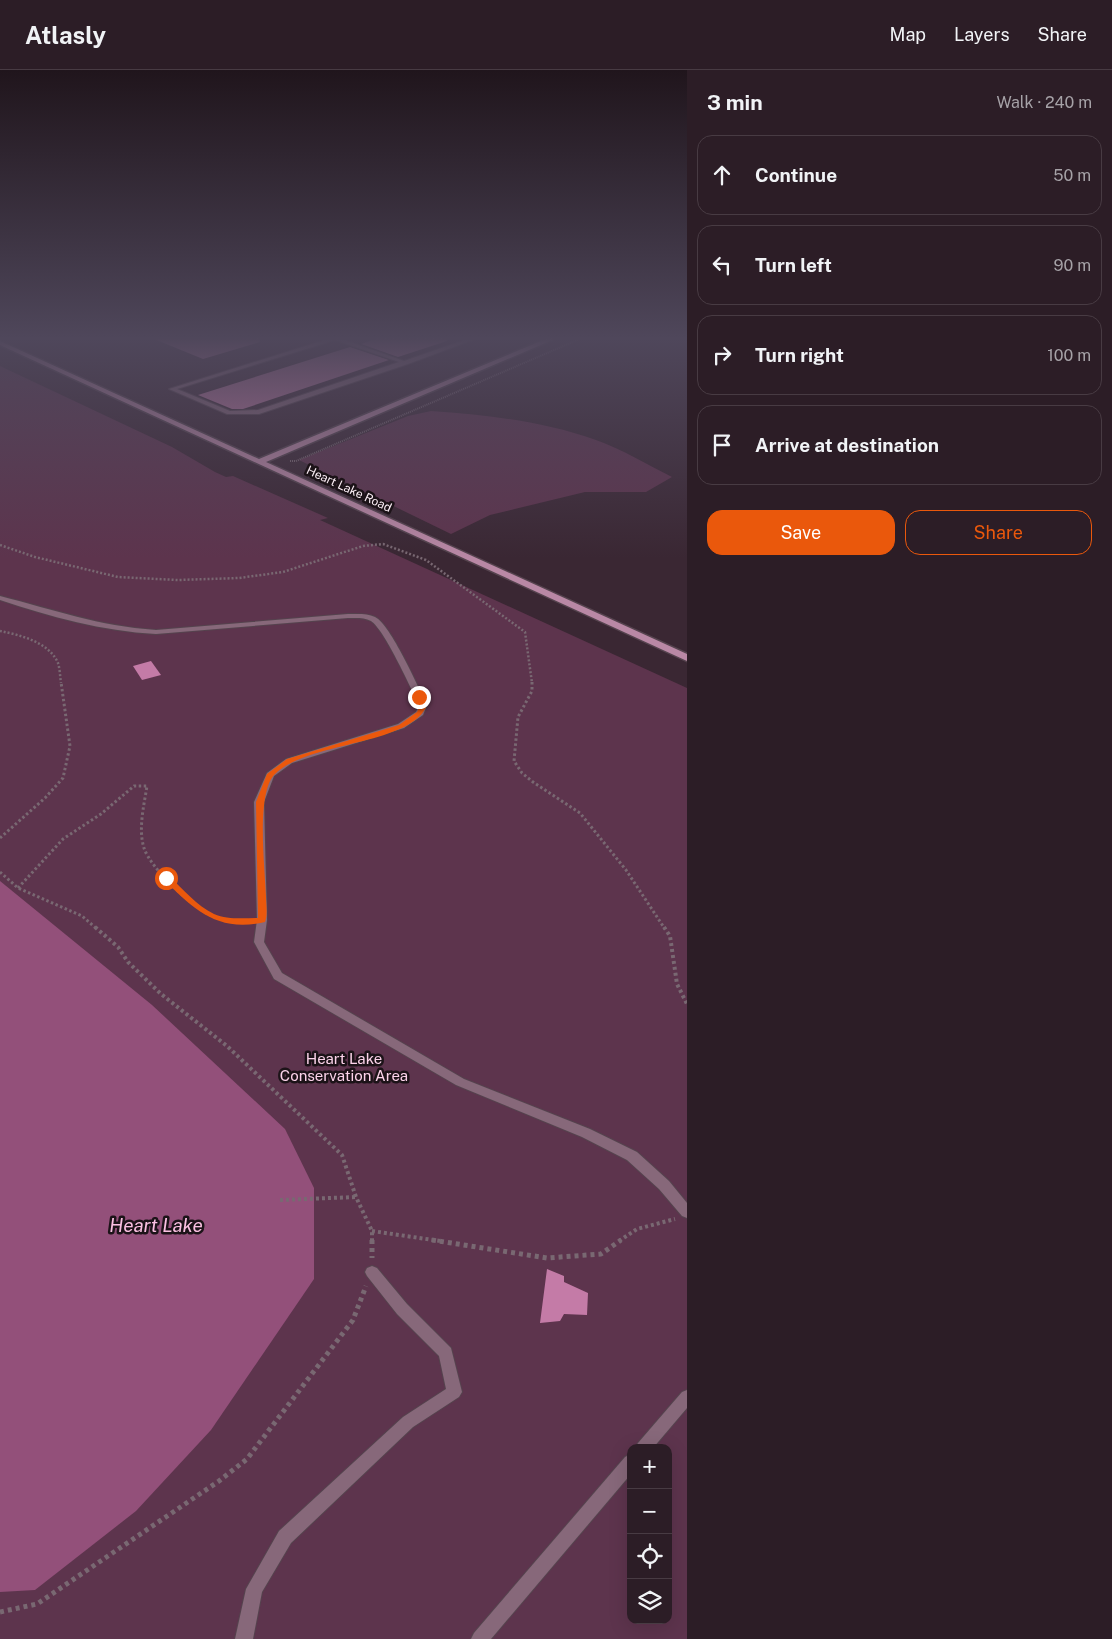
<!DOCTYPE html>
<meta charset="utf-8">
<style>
body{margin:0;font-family:"Public Sans",sans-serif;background:#382a32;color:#f1f3f6}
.controls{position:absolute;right:15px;bottom:15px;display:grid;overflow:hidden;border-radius:10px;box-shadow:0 5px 20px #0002}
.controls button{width:45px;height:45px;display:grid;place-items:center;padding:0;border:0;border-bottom:1px solid #483b43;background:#2c1d26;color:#f1f3f6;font:25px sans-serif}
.stop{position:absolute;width:15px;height:15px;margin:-11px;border:4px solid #ea580c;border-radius:50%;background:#fff}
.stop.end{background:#ea580c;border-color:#fff;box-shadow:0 1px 5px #0008}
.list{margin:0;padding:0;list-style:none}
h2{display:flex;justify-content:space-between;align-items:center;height:65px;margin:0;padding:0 20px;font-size:21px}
h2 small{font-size:16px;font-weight:400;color:#a6a2a7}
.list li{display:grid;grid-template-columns:32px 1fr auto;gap:15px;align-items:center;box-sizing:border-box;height:80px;margin:0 10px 10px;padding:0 10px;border:1px solid #483b43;border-radius:15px}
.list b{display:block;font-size:19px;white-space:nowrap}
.list em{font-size:16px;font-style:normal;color:#a6a2a7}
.actions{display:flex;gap:10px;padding:15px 20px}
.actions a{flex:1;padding:11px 0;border:1px solid #ea580c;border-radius:15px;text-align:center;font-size:18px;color:#ea580c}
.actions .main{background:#ea580c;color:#fff}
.icon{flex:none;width:28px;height:28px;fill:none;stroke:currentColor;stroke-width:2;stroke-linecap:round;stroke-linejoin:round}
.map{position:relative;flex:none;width:687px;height:1569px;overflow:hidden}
header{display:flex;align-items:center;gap:30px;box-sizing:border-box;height:70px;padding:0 25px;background:#2c1d26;border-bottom:1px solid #483b43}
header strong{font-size:24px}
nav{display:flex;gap:28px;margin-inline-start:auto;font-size:18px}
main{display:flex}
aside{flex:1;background:#2c1d26}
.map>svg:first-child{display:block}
.green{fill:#5d344d;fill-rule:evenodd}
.water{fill:#93507a}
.building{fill:#c47ba7}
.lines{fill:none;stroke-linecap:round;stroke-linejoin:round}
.lane-casing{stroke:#55434e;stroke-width:2}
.secondary-casing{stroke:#55434e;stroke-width:3}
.path-far4{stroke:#796872;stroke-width:2;stroke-dasharray:1 1;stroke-linecap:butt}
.path-far3{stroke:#796872;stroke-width:2.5;stroke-dasharray:2 2;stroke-linecap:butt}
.path-far2{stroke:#796872;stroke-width:3;stroke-dasharray:2.5 2.5;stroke-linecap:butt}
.path-far1{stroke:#796872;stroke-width:4;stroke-dasharray:3 3;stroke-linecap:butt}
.path{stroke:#796872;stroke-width:5;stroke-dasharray:4 4;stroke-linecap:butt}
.lane{fill:#87687a;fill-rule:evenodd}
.secondary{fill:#b988a5;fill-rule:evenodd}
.route{fill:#ea580c}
.labels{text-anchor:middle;stroke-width:5;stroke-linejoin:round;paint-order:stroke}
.far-street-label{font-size:12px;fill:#fbeef5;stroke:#1c1318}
.park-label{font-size:15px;fill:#fcd3ea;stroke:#1c1318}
.near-water-label{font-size:19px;font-style:italic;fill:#fbc0e2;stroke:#1c1318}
</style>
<header>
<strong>Atlasly</strong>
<nav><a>Map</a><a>Layers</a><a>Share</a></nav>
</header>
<main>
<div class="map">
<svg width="687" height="1569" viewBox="0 0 687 1569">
<rect width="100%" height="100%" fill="#3a2733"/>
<g class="green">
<path d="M0 296 172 377 215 402 226 407 233 406 328 448 320 450 687 618V1569H0ZM631 1378H668V1550H631Z"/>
<path d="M431 341C488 345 542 351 596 370 622 379 648 395 672 407L646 422H585L490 445 451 464 299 390 408 346Z"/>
</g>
<polygon class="water" points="0,811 152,935 285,1059 314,1118 314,1209 211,1360 136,1441 35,1520 0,1522"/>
<g class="building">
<polygon points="259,268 260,272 203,289 154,269"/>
<polygon points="378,268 446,268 447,271 398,287 361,274"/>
<polygon points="350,277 389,290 243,339 232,339 198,325"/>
<polygon points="151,591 161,605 142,610 133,596"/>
<polygon points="547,1199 564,1206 564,1212 588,1223 587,1245 564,1244 560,1251 540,1253"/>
</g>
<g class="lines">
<defs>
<g id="lane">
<path d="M331 268H339L404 291 470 268H478L408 294 259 344H227L169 319ZM335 270 399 292 258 340 230 341 177 319Z"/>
<path d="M0 526C55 540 98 556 156 560L348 544C357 544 367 543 375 547 391 555 418 617 427 635L423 645 404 658 292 693 274 706 264 732 267 850 264 872 282 903 464 1009 590 1059 637 1082 669 1111 687 1133V1148L682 1146 659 1119 627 1090 582 1067 456 1015 274 909 254 872 257 850 254 732 267 703 286 689 398 654 416 642 419 635C411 618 384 559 371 551 364 547 355 548 348 548L156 564C102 561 51 547 0 530Z"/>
<polygon points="372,1196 377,1198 407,1234 451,1278 462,1322 459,1327 413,1357 291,1473 262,1522 253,1569 235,1569 246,1519 279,1461 403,1347 446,1319 439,1286 397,1244 367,1206 365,1202 367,1198"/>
<polygon points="687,1320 687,1338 653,1378 635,1378 638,1373 682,1322"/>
<polygon points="631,1384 631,1404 491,1569 471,1569 474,1563 625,1387"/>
</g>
<polygon id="secondary" points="548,268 557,268 266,392 687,584 687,591 0,275 0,271 2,272 259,389"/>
</defs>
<use href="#lane" class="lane-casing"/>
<use href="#secondary" class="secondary-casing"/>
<polyline class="path-far4" points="290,391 296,391 582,268"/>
<g class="path-far3">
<polyline points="0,475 35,487 118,507 178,510 239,508 283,502 363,476 383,474 426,490 525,562 532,613"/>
<path d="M0 561C20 565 49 572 58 593 60 599 60 607 61 613"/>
</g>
<g class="path-far2">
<polyline points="532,612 532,621 518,647 514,691 522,703 533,712 580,743 626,800 665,859"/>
<polyline points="0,768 45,728 63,708 70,676 61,612"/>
<polyline points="0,802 18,818 82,846 97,859"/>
<path d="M18 818 63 769 101 744 134 716H147C144 735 138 759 144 778 151 799 192 837 212 846 223 851 237 851 250 851"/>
</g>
<g class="path-far1">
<polyline points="95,857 118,877 128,892 161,924 227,976 342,1085 356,1127 372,1161 372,1171"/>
<polyline points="664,857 670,866 677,914 687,934"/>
<polyline points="280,1130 356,1127"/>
<polyline points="372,1161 440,1171"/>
<polyline points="619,1171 637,1159 675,1149"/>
</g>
<g class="path">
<polyline points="372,1170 372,1188"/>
<polyline points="432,1170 547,1188 601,1184 621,1170"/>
<polyline points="0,1542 37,1534 219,1411 247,1389 353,1250 366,1216"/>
</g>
<use href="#lane" class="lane"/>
<use href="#secondary" class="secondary"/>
</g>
<linearGradient id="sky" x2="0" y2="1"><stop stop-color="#20151c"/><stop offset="0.55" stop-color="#4f475b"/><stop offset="1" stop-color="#4f475b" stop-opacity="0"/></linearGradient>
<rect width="687" height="488" fill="url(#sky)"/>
<path class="route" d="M417 626H422L427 635C411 676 306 671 274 705 256 725 265 799 266 826 266 834 268 845 265 852 217 863 194 839 163 809V806H169C182 818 197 836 214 844 228 850 244 848 258 848L256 732 267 704 287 689 399 655 417 642 420 635Z"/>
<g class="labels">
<g class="far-street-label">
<text transform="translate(349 419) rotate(25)" y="4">Heart Lake Road</text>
</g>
<g class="park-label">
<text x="344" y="994">Heart Lake<tspan x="344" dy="17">Conservation Area</tspan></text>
</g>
<g class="near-water-label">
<text x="156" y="1162">Heart Lake</text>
</g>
</g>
</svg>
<div class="controls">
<button>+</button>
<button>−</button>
<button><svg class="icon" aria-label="locate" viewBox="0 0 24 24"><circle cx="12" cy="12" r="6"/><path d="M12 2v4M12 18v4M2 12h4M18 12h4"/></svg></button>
<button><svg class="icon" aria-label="layers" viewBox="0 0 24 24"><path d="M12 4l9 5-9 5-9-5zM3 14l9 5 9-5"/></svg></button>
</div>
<div class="stop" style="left:166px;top:808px"></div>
<div class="stop end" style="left:419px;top:627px"></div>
</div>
<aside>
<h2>3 min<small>Walk · 240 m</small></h2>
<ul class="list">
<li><svg class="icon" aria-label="ahead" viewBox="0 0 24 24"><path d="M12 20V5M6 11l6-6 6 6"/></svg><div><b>Continue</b></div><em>50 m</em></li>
<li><svg class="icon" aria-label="left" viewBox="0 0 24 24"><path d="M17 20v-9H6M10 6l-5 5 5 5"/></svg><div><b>Turn left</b></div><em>90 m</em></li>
<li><svg class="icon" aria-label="right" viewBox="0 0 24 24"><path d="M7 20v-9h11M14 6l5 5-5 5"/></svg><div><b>Turn right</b></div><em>100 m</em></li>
<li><svg class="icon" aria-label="arrive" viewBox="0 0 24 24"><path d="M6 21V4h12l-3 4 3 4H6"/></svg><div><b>Arrive at destination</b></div></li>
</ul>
<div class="actions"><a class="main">Save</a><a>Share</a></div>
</aside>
</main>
